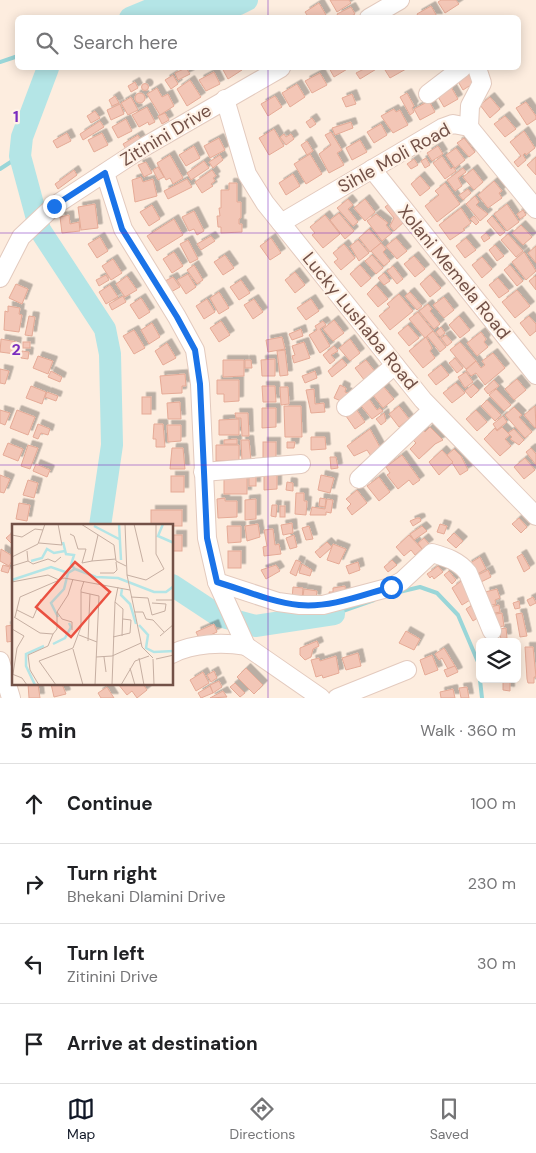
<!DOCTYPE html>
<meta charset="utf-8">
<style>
body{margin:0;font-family:"DM Sans",sans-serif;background:#f6f6f6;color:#202124}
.controls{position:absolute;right:15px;bottom:15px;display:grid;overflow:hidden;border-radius:8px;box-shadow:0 2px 12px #0003}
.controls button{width:45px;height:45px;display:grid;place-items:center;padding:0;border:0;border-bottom:1px solid #e0e0e0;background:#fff;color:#202124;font:25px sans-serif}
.stop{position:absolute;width:15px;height:15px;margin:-11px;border:4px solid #1a73e8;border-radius:50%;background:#fff}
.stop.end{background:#1a73e8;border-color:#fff;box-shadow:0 1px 5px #0008}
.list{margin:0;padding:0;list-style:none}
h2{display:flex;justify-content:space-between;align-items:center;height:65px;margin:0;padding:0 20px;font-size:21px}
h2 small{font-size:16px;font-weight:400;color:#757577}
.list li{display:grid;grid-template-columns:32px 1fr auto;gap:15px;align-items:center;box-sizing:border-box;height:80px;padding:0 20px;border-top:1px solid #e0e0e0}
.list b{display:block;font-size:19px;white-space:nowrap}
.list p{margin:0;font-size:16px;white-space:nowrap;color:#757577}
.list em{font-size:16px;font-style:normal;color:#757577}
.icon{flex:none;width:28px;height:28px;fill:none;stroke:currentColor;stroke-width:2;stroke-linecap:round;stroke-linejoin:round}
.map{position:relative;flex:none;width:536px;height:698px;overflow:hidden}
.search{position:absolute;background:#fff;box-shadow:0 2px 12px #0003;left:15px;right:15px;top:15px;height:55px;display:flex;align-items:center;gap:12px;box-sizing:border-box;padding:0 18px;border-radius:8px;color:#757577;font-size:19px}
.sheet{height:385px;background:#fff}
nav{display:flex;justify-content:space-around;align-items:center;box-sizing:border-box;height:70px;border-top:1px solid #e0e0e0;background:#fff;font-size:14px;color:#757577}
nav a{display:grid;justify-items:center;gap:2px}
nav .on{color:#111827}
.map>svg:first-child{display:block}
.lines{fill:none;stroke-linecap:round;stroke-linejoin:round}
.stream{stroke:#9ad6d8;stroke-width:4}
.river{stroke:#b4e5e6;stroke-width:22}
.building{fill:#f3c6b6;stroke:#e5aa96;filter:url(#shadow)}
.minor-casing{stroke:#e3cabe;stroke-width:20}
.minor{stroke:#fff;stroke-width:18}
.route{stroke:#1a73e8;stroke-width:6}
.grid{fill:none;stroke:#7b2cbf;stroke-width:1;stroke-opacity:0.55}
.labels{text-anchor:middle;stroke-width:4.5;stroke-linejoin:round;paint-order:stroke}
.street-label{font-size:18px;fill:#735147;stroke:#fff2e6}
.inset-river{fill:none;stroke:#b4e5e6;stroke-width:2.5}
.inset-road{fill:none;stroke:#c6afa2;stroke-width:1}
.view{fill:#ea5040;fill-opacity:0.15;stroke:#ea5040;stroke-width:2.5}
.inset-edge{fill:none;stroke:#735147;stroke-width:2.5}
.grid-label{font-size:16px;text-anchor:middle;font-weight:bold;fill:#7b2cbf;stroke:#fff2e6;stroke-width:4.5;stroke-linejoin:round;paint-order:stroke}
</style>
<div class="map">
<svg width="536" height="698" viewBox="0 0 536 698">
<defs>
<filter id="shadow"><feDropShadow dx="4.5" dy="-4.5" stdDeviation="0" flood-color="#0004"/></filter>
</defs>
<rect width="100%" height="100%" fill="#fdeddf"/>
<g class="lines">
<g class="stream">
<polyline points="0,62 18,56"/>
<polyline points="0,169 20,156"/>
<polyline points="399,592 420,587 437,593 458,615 478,662 482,698"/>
<polyline points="334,614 374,600"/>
</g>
<g class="river">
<polyline points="130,18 149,10 199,10 239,4 247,0"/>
<polyline points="48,68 22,137 20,156 40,230 105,329 110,354 112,445 100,526"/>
<polyline points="172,585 219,616 255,626 334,614"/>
</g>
</g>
<g class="building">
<polygon points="330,0 349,0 351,3 337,12"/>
<polygon points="441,0 456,0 459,4 445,13 438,2"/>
<polygon points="319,3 326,15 322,18 309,18 305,12"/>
<polygon points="431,6 438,18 419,18 417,14"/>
<polygon points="351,7 355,14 348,18 339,18 337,14"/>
<polygon points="186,68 190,74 178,80 175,73"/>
<polygon points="222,68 241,68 242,70 228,79"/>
<polygon points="329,68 349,68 334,77"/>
<polygon points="366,68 378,68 360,79 356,73"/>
<polygon points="390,68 405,68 406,69 390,78 385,70"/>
<polygon points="469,70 477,81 463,90 456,78"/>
<polygon points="214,72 220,84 206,91 199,80"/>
<polygon points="320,73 327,85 312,93 305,81"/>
<polygon points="173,75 178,84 171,89 165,80"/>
<polygon points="190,80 201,97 187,106 177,89"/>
<polygon points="135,82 138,88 131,92 128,86"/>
<circle cx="145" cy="87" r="3.5"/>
<polygon points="297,84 305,97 290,107 282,93"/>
<polygon points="451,87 458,99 444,107 437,95"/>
<polygon points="157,88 162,97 168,94 174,106 160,115 147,94"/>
<polygon points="407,93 414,106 412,108 414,112 410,115 400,97"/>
<circle cx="140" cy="98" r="5"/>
<polygon points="352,94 356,104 346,107 342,98"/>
<polygon points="115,96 119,103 112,106 109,100"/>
<polygon points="275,96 282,107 268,116 261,104"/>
<polygon points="131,97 138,110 128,115 121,103"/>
<polygon points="490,97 500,109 490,118 480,105"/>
<polygon points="429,101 435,112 420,120 414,109"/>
<polygon points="526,102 536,116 536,119 527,125 516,108"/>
<polygon points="120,104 124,114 111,120 107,110"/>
<polygon points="147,107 155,122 149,125 148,122 139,127 132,115"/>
<polygon points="394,109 396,112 400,110 408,125 393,133 381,116"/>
<polygon points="95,111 100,118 91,123 87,116"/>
<polygon points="165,113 169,120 162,124 158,116"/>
<polygon points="505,116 516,129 505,137 494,124"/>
<polygon points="312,118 316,124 310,128 306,122"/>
<polygon points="126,119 132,131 118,138 112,127"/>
<polygon points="100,121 104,127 83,140 80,134"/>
<polygon points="351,122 353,128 335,135 332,128"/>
<polygon points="381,124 387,135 374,143 367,132"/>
<polygon points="274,129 284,146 269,155 259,138"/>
<polygon points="524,131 535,148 526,155 525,153 523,155 526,160 518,167 514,162 521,156 510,142"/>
<polygon points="331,132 342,150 337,153 344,165 329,173 319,154 331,145 325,135"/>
<polygon points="67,133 71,141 57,148 53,141"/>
<polygon points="102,133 108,145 94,152 88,140"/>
<polygon points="284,134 286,137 291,134 294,139 286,145 280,137"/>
<polygon points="138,135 142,142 127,151 123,144"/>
<polygon points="219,138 225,150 210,158 204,146"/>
<polygon points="464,138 475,152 469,157 457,143"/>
<polygon points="360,140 367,152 352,160 346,148"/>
<polygon points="307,141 313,151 307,155 301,145"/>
<polygon points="194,146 200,158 186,166 179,155"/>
<polygon points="438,146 443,154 432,161 427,153"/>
<polygon points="456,148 465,160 455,168 446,155"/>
<polygon points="310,154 322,174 306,184 294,164"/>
<polygon points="170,155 183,178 173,184 170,178 166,180 157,163"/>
<polygon points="220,155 223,160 213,168 209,162"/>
<polygon points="442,156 451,169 453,167 456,171 445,179 433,163"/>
<polygon points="536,157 536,175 527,165"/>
<polygon points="426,158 430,165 425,168 421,161"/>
<polygon points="414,159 418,165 411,169 407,164"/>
<polygon points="204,161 209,168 191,180 187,173"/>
<polygon points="146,162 152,173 144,177 138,165"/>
<polygon points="158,167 164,177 158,180 153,170"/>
<polygon points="463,168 466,172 458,178 462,186 455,191 447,180"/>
<polygon points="473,169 483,182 474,190 463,177"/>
<polygon points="74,170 77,175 58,189 55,184"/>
<polygon points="212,170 216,176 213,178 215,181 211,184 213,186 202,193 195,182"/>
<polygon points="293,174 300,186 286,195 279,183"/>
<polygon points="420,176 430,188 420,196 411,184"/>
<polygon points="141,177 143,182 153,179 157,196 135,202 132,180"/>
<polygon points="187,179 192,187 168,199 164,191"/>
<polygon points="494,181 502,191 499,193 502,198 488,208 478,195"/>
<polygon points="229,183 237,183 237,202 241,202 241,218 239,219 239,224 242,224 242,232 221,233 221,227 218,227 217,216 220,216 219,208 221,208 221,190 229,190"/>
<polygon points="445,183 460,204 437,222 425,206 439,195 435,191"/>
<polygon points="468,189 471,193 463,200 459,195"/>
<polygon points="475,196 479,202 476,205 488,214 480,221 466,204"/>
<polygon points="348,199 353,205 348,209 358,222 353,226 337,208"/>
<polygon points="365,199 375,212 365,221 354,208"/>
<polygon points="390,203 405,221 394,231 390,226 394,218 385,207"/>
<polygon points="95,204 98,228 81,230 78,207"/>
<polygon points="507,204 519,222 507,231 494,214"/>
<polygon points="152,205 160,219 149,226 140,212"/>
<polygon points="461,208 471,223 463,229 465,230 450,240 439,225"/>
<polygon points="523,210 526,215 520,219 517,214"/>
<polygon points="194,211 204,231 197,235 194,229 189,231 182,217"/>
<polygon points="339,213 354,231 345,239 330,220"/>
<polygon points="376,214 388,223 386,225 392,233 382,241 367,221"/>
<polygon points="69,215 70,224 79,222 80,231 62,233 60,217"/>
<polygon points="325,215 340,234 323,248 312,235 315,233 310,227"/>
<polygon points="474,216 479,222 476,225 470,219"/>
<polygon points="492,216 505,232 500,236 487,221"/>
<polygon points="174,219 183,235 157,251 147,236"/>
<polygon points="521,225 532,237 523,245 512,233"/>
<polygon points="369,229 381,243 370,252 359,238"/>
<polygon points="486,233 490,238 484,242 481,237"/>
<polygon points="508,234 523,251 516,257 501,240"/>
<polygon points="211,236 215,241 201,250 197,244"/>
<polygon points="100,237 108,251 97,258 88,244"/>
<polygon points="271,238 281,253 270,260 260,246"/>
<polygon points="396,238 407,251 397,259 386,246"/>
<polygon points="466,238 476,250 465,258 456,246"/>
<polygon points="188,240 198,259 190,263 180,244"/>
<polygon points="358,240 369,253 359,261 350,246"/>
<polygon points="381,243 386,249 383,252 390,261 384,266 371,251"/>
<polygon points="344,244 355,258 341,270 334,262 338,259 333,253"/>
<polygon points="495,245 504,256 497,261 489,250"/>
<polygon points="536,246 536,263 528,253"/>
<polygon points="174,252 183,266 172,273 163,259"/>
<polygon points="524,252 536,271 526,280 512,262"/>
<polygon points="225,255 234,268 223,275 214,262"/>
<polygon points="372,255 383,268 376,274 365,261"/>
<polygon points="414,256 425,269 415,277 404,264"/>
<polygon points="482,257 492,269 482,278 472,265"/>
<polygon points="113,259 122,273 111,280 102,266"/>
<polygon points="194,265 203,280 197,284 187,270"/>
<polygon points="360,265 371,278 361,287 350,274"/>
<polygon points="510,265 523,281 517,286 504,270"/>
<polygon points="393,266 403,279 397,284 387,271"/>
<polygon points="295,272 305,285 295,293 285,280"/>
<polygon points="384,273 390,281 384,285 378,278"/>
<polygon points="188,274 196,287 186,294 177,280"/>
<polygon points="106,275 109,280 99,286 96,280"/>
<polygon points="430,275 441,288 430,297 420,284"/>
<polygon points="127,276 137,290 125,297 116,284"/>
<polygon points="535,276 536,277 536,290 529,281"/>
<polygon points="173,277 180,287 171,292 165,281"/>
<polygon points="498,278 509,291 499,298 489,285"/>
<polygon points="241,280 250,293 239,300 230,287"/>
<polygon points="16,284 28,289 22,304 9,298"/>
<polygon points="110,285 118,297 106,304 99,292"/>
<polygon points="376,285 388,299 378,307 367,294"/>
<polygon points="517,290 530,306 515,318 502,302"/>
<polygon points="219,292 229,308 219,314 210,298"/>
<polygon points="410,292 422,306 417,310 405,296"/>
<polygon points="399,294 413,311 390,330 379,316 390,307 387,304"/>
<polygon points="123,296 126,302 112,310 109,304"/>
<polygon points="444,297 454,310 444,318 433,305"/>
<polygon points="141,298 150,312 139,319 130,305"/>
<polygon points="207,299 215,312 204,319 196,306"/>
<polygon points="254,299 263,312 253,319 244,305"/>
<polygon points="311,299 319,311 306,320 297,308"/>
<polygon points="428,304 432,309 430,311 440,324 434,329 419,311"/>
<polygon points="8,306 20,308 19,314 22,315 19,332 4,330 5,311 8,312"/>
<polygon points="418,312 433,331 425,338 409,319"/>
<polygon points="29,316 35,317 32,336 25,335"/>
<polygon points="459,316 470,330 460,338 449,325"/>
<polygon points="529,316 536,324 536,331 530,336 520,323"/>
<polygon points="334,320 344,333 333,341 323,329"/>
<polygon points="221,321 230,335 219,342 210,328"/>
<polygon points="323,321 326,325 320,329 330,346 320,353 309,335 317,330 315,326"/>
<polygon points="152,323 160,337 149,344 141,330"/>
<polygon points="408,325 419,338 409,346 398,333"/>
<polygon points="441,327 445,333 440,337 436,332"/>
<polygon points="301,329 303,336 292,340 289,334"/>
<polygon points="134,330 145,348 134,354 123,336"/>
<polygon points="433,331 446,347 440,352 427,336"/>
<polygon points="481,332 486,339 484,342 488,347 477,356 467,343"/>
<polygon points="446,335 452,342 447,346 441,338"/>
<polygon points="282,337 285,349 268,352 266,340"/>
<polygon points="426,337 432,348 430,351 435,358 423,368 409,351"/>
<polygon points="1,339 17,342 15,354 0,352"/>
<polygon points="350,339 360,353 350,361 339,348"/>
<rect x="23" y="342" width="7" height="6"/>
<polygon points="304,342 310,358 294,363 292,356 295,355 292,346"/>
<polygon points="460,342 476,361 466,369 450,350"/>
<polygon points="167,343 176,358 163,365 155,351"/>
<polygon points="334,346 338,351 331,355 335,360 330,364 323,355"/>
<polygon points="285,350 288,375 280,376 277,351"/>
<polygon points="22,351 29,352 28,359 21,358"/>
<polygon points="493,353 505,368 485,385 476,373 471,376 466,370 476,361 481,368 485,365 482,361"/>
<polygon points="38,356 53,361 48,374 33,368"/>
<polygon points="455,358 463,368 457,373 449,363"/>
<polygon points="275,359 275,376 262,376 261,360"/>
<polygon points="342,359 347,365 332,377 328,371"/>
<polygon points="223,360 244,360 244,376 223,377"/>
<polygon points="245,360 251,360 252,368 245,368"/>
<polygon points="366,360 376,373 365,381 355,368"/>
<polygon points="441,365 449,375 436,385 428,375"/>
<polygon points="0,369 9,371 5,384 0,383"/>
<polygon points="51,371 62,377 60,382 48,377"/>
<polygon points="315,371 317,378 305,383 302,376"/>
<polygon points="466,372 473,382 465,388 458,377"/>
<polygon points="185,374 186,386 182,386 182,393 162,394 160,376"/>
<polygon points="517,379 526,390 514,400 505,389"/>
<polygon points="217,380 239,380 239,401 224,402 224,394 217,394"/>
<polygon points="494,380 499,386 488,394 484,389"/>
<polygon points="456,383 465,393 452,403 443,393"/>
<polygon points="473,384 479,390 471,398 465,391"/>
<polygon points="340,385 346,388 345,392 348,393 343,402 334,398"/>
<polygon points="31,386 46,392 42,404 26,398"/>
<polygon points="262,386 275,386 276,402 263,402"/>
<polygon points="383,386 394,399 383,408 373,395"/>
<polygon points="280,387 288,387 289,404 281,405"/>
<polygon points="314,389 315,404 324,403 325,412 311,413 306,390"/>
<polygon points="496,389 511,405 504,411 489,395"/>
<polygon points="47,392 58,396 56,401 45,397"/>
<polygon points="367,396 377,410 380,408 383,411 372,419 358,402"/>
<rect x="142" y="397" width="9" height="17"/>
<polygon points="487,400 501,415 495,421 481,406"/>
<polygon points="180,402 181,419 168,419 167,403"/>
<polygon points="284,406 301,406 302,437 285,437"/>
<polygon points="399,406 409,419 399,427 389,414"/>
<polygon points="535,406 536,427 535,428 524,415"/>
<polygon points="514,407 522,415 519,417 532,432 525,438 505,415"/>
<polygon points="262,408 276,408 276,427 262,428"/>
<polygon points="356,409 365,422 355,429 346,416"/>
<polygon points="0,410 10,413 5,425 0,423"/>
<polygon points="17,410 35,417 28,435 10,428"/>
<polygon points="476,410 487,422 477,431 466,419"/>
<polygon points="235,413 248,413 249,436 242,436 241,418 236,418"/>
<polygon points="384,413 386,421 381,425 376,419"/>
<polygon points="503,416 507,422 497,430 493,424"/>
<polygon points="239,419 239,435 219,435 219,420"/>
<polygon points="38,424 50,429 48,435 41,433 38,439 33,437"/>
<polygon points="154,424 163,424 165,447 156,447 156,439 153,439"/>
<polygon points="167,425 181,425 181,441 168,442"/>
<polygon points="430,427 443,440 435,444 419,459 410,449 416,443 412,439 422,429 425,432"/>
<polygon points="502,427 510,435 505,439 511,446 500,456 484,439 495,428 497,431"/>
<polygon points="370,429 381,449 371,456 367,450 354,456 347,446"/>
<polygon points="514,429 524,440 519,445 510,439 512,437 508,433"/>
<polygon points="311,437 325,437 326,449 311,450"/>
<polygon points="237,439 237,444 224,444 224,440"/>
<polygon points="241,440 249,440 251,460 242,461"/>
<rect x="263" y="442" width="13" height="17"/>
<polygon points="287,442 295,442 294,448 287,448"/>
<polygon points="8,443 23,449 18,461 3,455"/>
<polygon points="28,445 38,448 30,469 21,466"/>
<polygon points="216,445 239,445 239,460 216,461"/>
<polygon points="172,448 183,448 185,469 170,469"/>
<polygon points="531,448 536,454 536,465 526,452"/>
<polygon points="454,449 461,456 468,470 460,475 447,455"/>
<polygon points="442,450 453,462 439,475 429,462"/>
<polygon points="402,455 420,480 413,485 409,480 398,489 387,475 390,473 386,467"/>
<polygon points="330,457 336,457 338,468 331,469"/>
<polygon points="525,458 535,470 524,479 514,467"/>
<polygon points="36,464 50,470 47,477 33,471"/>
<polygon points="264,473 277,473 277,489 264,490"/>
<rect x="249" y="474" width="7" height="12"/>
<polygon points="0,475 10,479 4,493 0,492"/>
<polygon points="321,475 334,478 330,493 318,490"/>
<rect x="171" y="476" width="13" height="16"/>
<rect x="224" y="476" width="23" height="18"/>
<polygon points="379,477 390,492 379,501 367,486"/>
<polygon points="28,480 38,483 34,498 23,495"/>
<polygon points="287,482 293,483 293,491 286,490"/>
<polygon points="357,490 367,503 352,515 347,508 351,504 346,499"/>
<polygon points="296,493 304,493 304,501 307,501 306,515 295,514"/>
<polygon points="225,498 225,501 237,501 237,517 218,518 217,499"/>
<polygon points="320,498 326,499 325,507 319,506"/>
<polygon points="256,499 256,519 245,520 245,500"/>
<polygon points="327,499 333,500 331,513 326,512 326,515 310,515 312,507 325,509"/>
<polygon points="19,503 30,505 27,521 16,519"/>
<polygon points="272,505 277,505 276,517 271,516"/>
<rect x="280" y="506" width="5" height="11"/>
<rect x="151" y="510" width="31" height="16"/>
<polygon points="417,518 420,518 421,521 413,526 410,521"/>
<polygon points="519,518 527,527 521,533 512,524"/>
<polygon points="292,523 293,533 283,535 281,525"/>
<polygon points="258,524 260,537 247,541 245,526"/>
<polygon points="440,524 447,526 444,534 437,532"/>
<polygon points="227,526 241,526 241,542 228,543"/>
<polygon points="309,526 313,539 306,540 302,528"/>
<polygon points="422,526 427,531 414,540 410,534"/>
<polygon points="273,529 275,545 279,544 281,554 264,556 263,547 267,546 264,530"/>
<polygon points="14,531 14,546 6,538"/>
<polygon points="454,533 463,541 456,548 447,540"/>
<rect x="172" y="535" width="10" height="16"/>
<polygon points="294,535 297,547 290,549 286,538"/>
<polygon points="409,535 422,549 415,555 411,550 404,556 396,547"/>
<polygon points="424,538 429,544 422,549 418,543"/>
<polygon points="327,542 332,547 320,558 315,552"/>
<polygon points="333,544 346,549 339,564 327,560"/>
<polygon points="1,549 14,557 9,566 0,561"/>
<rect x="228" y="551" width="13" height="17"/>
<polygon points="522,554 530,568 524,572 517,557"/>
<polygon points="480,557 486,569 474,576 467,565"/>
<polygon points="296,560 301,562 296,576 290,573"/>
<polygon points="392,560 397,565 388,572 384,567"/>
<polygon points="358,562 360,570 349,574 346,566"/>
<polygon points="302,564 312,570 310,576 299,573"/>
<polygon points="3,565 10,567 8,573 1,571"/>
<polygon points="276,565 280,571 266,579 261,570"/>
<polygon points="438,566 443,572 434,579 432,576 430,578 427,574"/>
<polygon points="488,570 491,577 477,584 474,577"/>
<polygon points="449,571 456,580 452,584 444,575"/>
<polygon points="464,579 475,597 462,605 452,588"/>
<polygon points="345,586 346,594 330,596 329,592 333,592 333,588"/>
<polygon points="293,587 303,588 302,600 292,599"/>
<polygon points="304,589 317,591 316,599 303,596"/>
<polygon points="497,589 500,598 495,600 496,604 488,606 485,592"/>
<polygon points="533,597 536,603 530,606 527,600"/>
<polygon points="519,601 520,608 515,609 513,603"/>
<polygon points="475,603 482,615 473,621 466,609"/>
<polygon points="499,605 500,612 490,614 489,607"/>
<polygon points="502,613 504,626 492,628 490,615"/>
<polygon points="522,613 527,636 520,637 516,614"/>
<polygon points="214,624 217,632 200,640 196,632"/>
<polygon points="13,625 14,641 7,642 6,626"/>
<polygon points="506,628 507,638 501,639 499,629"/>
<polygon points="406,631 420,639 414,650 399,643"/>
<polygon points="317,641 319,646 313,649 311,657 305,660 300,655 300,648"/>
<polygon points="12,645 14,645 14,668 11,668"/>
<polygon points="525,647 533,647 536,677 534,677 534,683 528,683 527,679"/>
<polygon points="444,648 455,666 448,669 442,658 439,660 435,654"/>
<polygon points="358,653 361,666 346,670 342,658"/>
<polygon points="432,655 438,670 425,675 420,660"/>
<polygon points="336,656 339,673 323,678 322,675 316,677 311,660 319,658 320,661"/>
<polygon points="455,666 458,672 447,677 444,670"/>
<polygon points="246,668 263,685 254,694 237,677"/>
<polygon points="214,671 217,678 211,682 207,675"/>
<polygon points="203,672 209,683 196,691 190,680"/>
<polygon points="503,680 510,680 510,691 503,690"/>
<polygon points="219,681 222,687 213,693 210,685"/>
<polygon points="235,683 245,693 240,697 230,687"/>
<polygon points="28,684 38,684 40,698 29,698"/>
<polygon points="51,684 62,684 66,694 54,697"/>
<polygon points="118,684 143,684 147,690 137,698 132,691 127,695"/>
<polygon points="210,686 213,693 201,698 198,693"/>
<polygon points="107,687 114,698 101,698 98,693"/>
<polygon points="467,687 469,698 461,698 459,688"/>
<polygon points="453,689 455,698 441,698 440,692"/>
<polygon points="223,691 227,697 210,698"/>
</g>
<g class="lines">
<defs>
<g id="minor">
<polyline points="369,18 400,0"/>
<polyline points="428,94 462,68"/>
<polyline points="225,99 247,174 265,203 423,400 536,516"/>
<polyline points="469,127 470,106 482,83 477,68"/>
<polyline points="372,169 536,375"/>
<polyline points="105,173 123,229 177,317 195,350 200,384 207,538 217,582 246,646 321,698"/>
<polyline points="281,223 442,128 453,124 469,127 536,209"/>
<polyline points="0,278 21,237 54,206 144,147 281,68"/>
<polyline points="346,407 395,365"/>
<polyline points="203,472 301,464"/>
<polyline points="359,479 432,410"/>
<path d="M217 582 278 602 300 605H323L391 587 402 581 432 553C446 557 459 561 468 573L492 631"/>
<path d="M172 654C193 643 223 642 246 646"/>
<polyline points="0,661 11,698"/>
<polyline points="337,698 407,670"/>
</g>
</defs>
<use href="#minor" class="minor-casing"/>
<use href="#minor" class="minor"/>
</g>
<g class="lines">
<path class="route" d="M54 206 105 173 122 229 177 317 195 350 200 384 207 538 217 582C244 590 271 602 299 605 330 608 362 595 391 587"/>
</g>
<path class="grid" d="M268 0V18M268 68V698M0 233H536M0 465H536"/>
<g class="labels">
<g class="street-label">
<text transform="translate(166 135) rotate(-31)" y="6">Zitinini Drive</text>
<text transform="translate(394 158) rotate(-29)" y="6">Sihle Moli Road</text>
<text transform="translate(454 272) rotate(51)" y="6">Xolani Memela Road</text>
<text transform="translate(360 321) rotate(51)" y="6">Lucky Lushaba Road</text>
</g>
</g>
<g transform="translate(12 524)">
<rect width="161" height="161" fill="#fdeddf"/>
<path class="inset-river" d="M107 0 109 36M151 0 146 12 162 19M82 2 107 15M51 18 54 30 62 31 59 41 63 45M19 37 30 34 35 25 42 29 53 27M0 56 39 43 56 49M110 65 109 71 118 80 124 100M46 93 39 79 52 65 56 49 63 45 84 53 106 54 142 68H154L162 62M127 101 136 111 134 124 142 128 162 127M41 120 53 114 59 103 57 99M23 161 14 142V130L32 122"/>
<path class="inset-road" d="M69 0 102 21 104 37 114 42M113 0 115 51 130 123 141 134M122 0 131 38M58 10 62 12 66 25H74L70 39 80 37M0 11 10 13 23 5 31 6M86 11 80 37 104 35M27 19 50 21 46 0M0 33 26 20 33 0M16 37 21 40 36 35 43 38 49 33M0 42 16 37 15 27M88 49H102L105 46 104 38M115 51 134 56 152 45 144 30V0M0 58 36 51 47 56M69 68 87 72 83 161M119 73 136 74 140 91 153 87 154 80 140 79M144 76H162M103 78 111 85 110 112M5 86 21 94M45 88 50 95 60 98V106M123 88H131L134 95 141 96 152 108M2 93 28 109 41 110 45 105V88L56 71 61 55M3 93 8 73 52 54 118 66M21 94 29 75M0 105 12 112 5 124 1 150M67 111 85 118M148 112 162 100M101 113 118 109 119 96 111 95M76 117 78 70M61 125 71 161M84 133 100 132 129 119M92 133 94 148M127 134 132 161M141 135 142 161M144 135 162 131M118 144 123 161M0 150 10 154 15 161M27 161 18 146 16 131 36 122 41 110M44 161 27 137 61 124 69 103V66L72 57M100 161 103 78 106 63M109 161 123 137 137 132"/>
<path class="view" d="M63 38 98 68 59 113 24 83Z"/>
<rect width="161" height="161" class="inset-edge"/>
</g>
<g class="grid-label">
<text x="16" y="122">1</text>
<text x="16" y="355">2</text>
</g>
</svg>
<div class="controls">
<button><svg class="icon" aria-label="layers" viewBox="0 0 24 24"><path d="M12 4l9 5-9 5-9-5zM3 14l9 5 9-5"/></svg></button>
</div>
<div class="stop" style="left:391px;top:587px"></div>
<div class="stop end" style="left:54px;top:206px"></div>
<div class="search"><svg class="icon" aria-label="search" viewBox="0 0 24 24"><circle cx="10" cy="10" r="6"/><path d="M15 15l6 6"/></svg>Search here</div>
</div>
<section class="sheet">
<h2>5 min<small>Walk · 360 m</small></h2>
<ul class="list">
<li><svg class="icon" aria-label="ahead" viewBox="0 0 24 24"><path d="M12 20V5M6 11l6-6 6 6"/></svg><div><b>Continue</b></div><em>100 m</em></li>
<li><svg class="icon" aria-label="right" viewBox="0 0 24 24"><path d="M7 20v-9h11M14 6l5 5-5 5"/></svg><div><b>Turn right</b><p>Bhekani Dlamini Drive</p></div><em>230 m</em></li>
<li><svg class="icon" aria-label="left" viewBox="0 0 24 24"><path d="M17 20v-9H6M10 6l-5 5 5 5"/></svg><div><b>Turn left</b><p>Zitinini Drive</p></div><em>30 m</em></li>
<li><svg class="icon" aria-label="arrive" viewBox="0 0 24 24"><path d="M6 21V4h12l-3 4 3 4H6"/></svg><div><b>Arrive at destination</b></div></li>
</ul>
</section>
<nav>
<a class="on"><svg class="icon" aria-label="map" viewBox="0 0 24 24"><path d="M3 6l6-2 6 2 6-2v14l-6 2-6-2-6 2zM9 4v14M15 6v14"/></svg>Map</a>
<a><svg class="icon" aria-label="directions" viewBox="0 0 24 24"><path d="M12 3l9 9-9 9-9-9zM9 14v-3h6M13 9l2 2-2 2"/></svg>Directions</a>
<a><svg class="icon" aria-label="saved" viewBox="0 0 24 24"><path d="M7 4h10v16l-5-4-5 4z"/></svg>Saved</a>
</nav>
